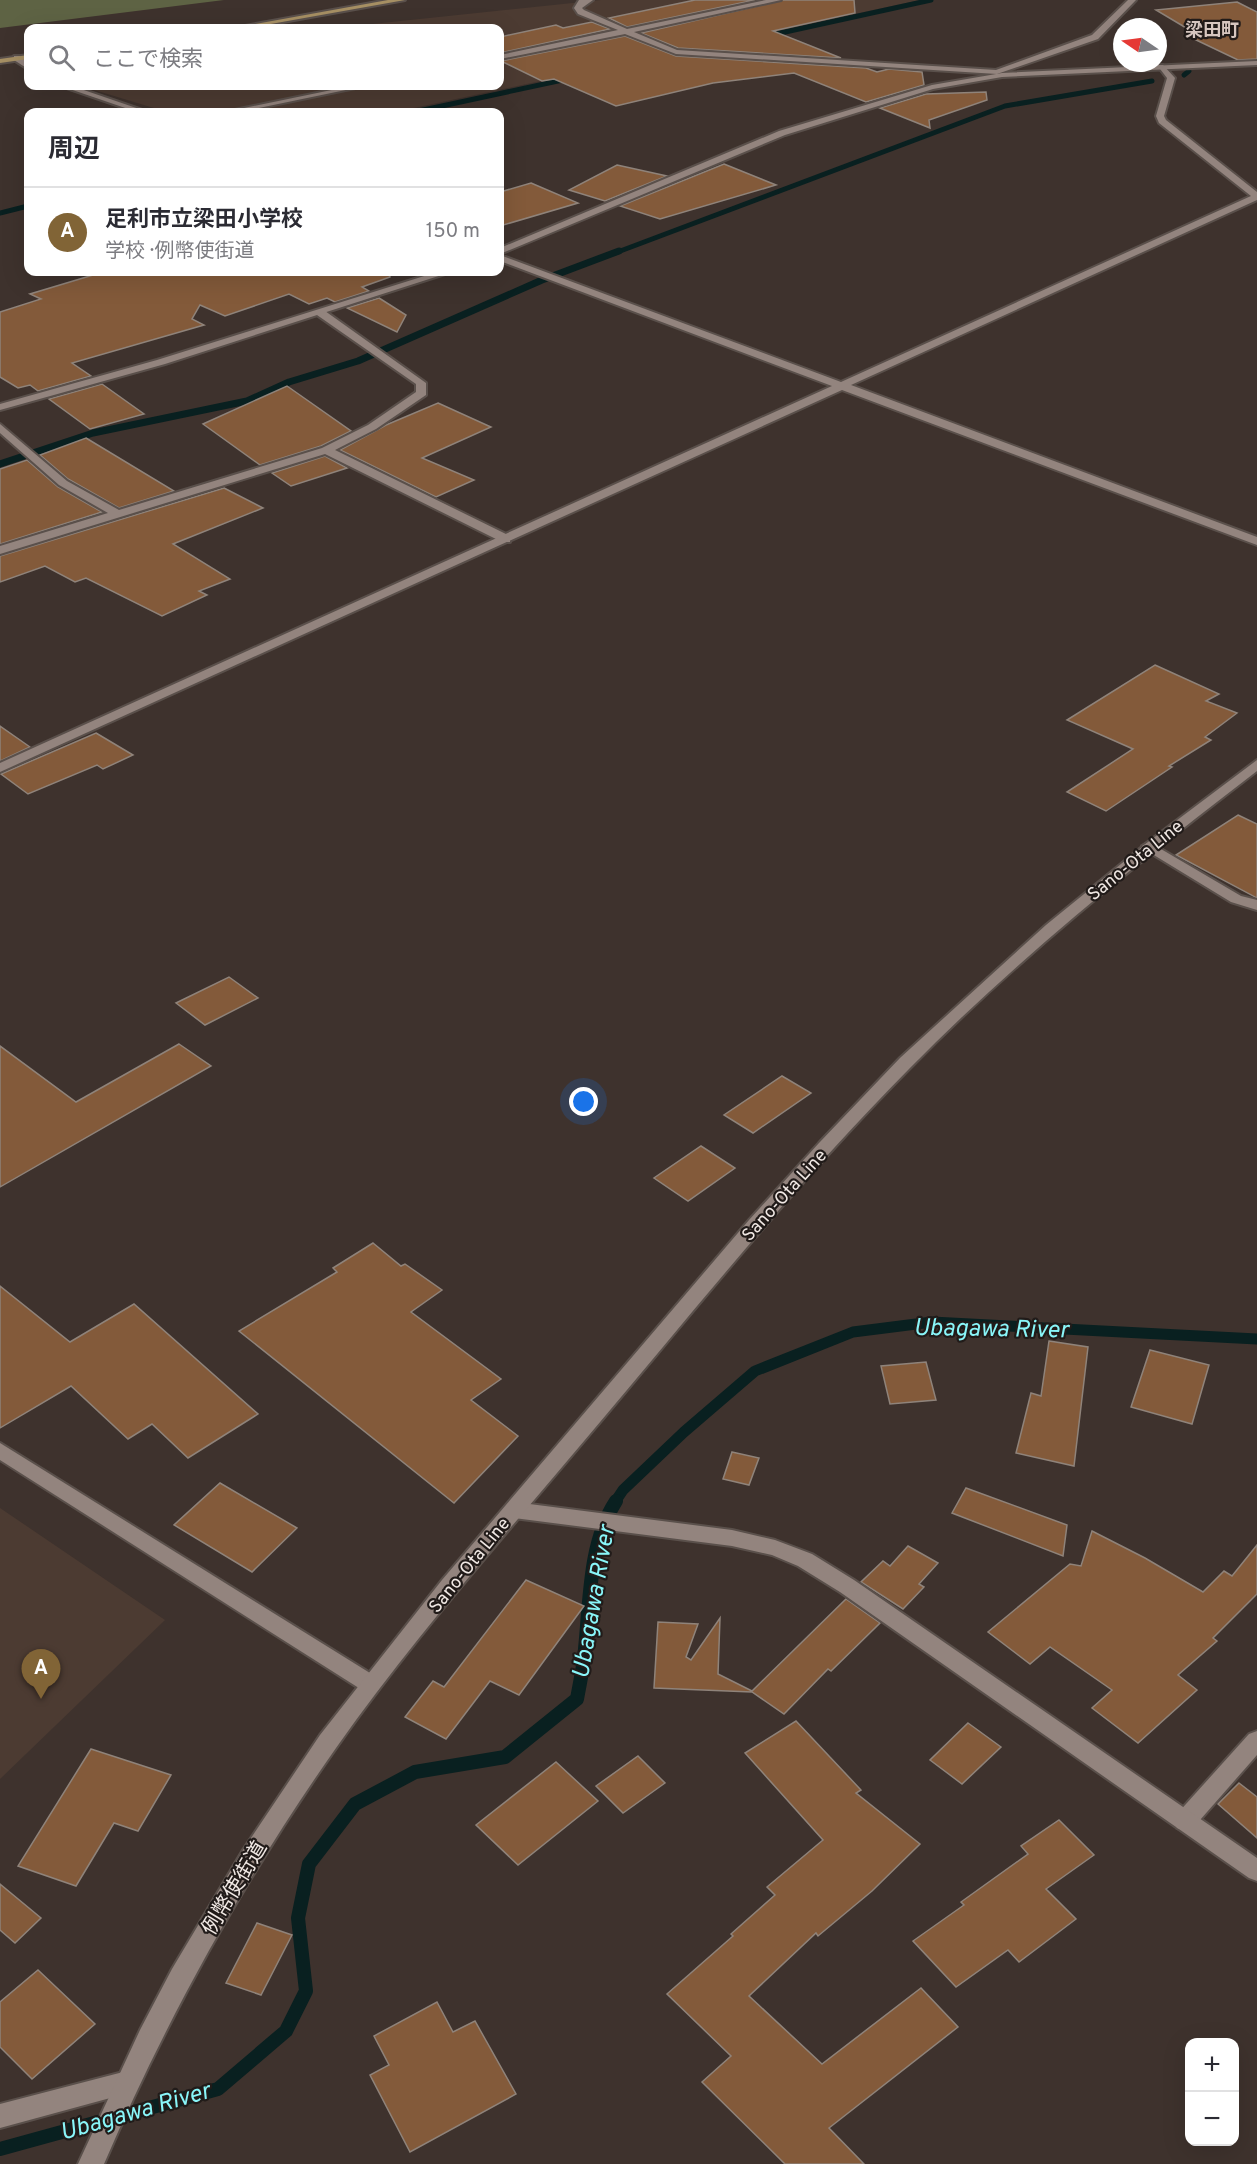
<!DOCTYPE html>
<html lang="ja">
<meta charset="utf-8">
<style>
body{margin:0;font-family:Overpass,"Noto Sans JP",sans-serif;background:#f2f2f3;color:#2b2b33}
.controls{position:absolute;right:18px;bottom:18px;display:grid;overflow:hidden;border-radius:12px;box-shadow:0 6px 24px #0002}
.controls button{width:54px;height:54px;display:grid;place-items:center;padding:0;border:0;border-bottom:2px solid #e1e1e2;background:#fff;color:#2b2b33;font:30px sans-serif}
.compass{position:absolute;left:1113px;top:18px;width:54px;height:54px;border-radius:50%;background:#fff;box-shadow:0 6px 24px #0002;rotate:283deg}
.you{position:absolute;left:584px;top:1102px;width:21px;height:21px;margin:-15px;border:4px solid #fff;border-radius:50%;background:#1a73e8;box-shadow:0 0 0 9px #1a73e833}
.badge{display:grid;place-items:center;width:39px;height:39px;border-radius:50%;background:#816436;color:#fff;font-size:20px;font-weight:700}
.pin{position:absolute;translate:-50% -50px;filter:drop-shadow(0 2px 3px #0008)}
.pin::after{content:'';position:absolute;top:32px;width:21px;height:18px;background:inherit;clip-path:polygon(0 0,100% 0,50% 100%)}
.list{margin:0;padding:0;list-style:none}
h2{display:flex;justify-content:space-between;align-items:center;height:78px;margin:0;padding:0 24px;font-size:26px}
h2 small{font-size:20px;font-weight:400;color:#7c7c81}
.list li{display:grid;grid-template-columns:39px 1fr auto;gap:18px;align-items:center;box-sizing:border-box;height:90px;padding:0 24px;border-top:2px solid #e1e1e2}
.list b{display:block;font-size:22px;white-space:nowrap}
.list p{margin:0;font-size:20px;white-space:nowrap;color:#7c7c81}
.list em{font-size:20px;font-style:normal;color:#7c7c81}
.icon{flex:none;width:33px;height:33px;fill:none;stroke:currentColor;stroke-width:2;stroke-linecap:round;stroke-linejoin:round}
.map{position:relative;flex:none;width:1257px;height:2164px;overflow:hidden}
.search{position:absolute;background:#fff;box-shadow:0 6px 24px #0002;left:24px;top:24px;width:480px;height:66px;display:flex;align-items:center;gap:15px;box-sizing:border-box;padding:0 21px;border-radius:12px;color:#7c7c81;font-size:22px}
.panel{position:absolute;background:#fff;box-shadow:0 6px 24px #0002;left:24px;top:108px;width:480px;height:168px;border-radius:12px}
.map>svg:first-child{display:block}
.built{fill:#4c3b32}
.green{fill:#5e6344}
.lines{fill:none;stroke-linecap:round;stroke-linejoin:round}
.stream-far3{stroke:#092020;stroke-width:5}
.stream-far2{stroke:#092020;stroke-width:7}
.stream-far1{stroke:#092020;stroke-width:11}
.stream{stroke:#092020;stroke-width:14}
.building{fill:#835a3a;stroke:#8f837a;stroke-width:1.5}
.service-casing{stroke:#5a504b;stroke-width:4}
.minor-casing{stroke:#5a504b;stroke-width:4}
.tertiary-casing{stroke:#5a504b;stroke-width:4}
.secondary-casing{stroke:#5a504b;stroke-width:4}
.primary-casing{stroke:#5a504b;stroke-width:4}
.service{fill:#93847e;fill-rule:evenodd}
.minor{fill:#93847e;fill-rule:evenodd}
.tertiary{fill:#93847e;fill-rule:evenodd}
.secondary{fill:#93847e;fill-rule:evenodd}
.primary{fill:#a68f63;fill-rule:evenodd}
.labels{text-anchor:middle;stroke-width:4.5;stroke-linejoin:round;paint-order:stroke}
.far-quarter-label{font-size:18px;font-weight:bold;fill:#d6c6bf;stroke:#211b19}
.street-label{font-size:18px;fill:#f0e8e4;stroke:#211b19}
.near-street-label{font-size:21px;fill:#f0e8e4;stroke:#211b19}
.near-water-label{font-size:24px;font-style:italic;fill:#89f6f9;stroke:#211b19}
</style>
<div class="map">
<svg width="1257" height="2164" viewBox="0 0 1257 2164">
<rect width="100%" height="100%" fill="#3e322d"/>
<g class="built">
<polygon points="601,0 920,0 395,112 167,112 81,86 500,86 500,28 334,28"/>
<polygon points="0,1508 165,1620 0,1779"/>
</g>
<polygon class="green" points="0,0 224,0 0,28"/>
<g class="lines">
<g class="stream-far3">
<polyline points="767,36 931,0"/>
<polyline points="693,52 716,47"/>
<polyline points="1184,75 1189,71"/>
<polyline points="414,112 572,78"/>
<polyline points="0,213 28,206"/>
<polyline points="615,253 1005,106 1152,81"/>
</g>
<polyline class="stream-far2" points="0,464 93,433 247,401 289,382 358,361 542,280 619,251"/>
<polyline class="stream-far1" points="615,1502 623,1490 684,1432 755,1371 853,1332 932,1322 1257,1339"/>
<path class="stream" d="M0 2149 218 2089 286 2031 306 1991 298 1918 309 1864 355 1804 415 1772 505 1757 577 1699C580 1682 584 1665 585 1649 590 1600 589 1542 616 1501"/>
</g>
<g class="building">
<polygon points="695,0 755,0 627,27 609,18"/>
<polygon points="783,0 854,0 855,13 773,31 841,58 678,48 641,33"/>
<polygon points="1237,2 1257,12 1257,59 1238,60 1192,38 1193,32 1156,10"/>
<polygon points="592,22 610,29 500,53 500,37 556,25 563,28"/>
<polygon points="625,36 676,56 866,68 877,72 889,69 922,72 924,85 866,102 794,73 713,83 616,106 554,79 542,81 501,61"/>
<polygon points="986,92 987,100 929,120 930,128 880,108 926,94"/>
<polygon points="724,164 776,185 660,219 620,206"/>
<polygon points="617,165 667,176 605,201 569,190"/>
<polygon points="531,183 578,203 500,226 500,192"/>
<polygon points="103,272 389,272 390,277 362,287 369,291 335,302 327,298 309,304 289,294 225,316 200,305 192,319 204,325 72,363 91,376 38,391 30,385 18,388 0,377 0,312 41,299 30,294"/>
<polygon points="379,298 406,315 397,332 347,308"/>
<polygon points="102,384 144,414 90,429 49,399"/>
<polygon points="287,386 351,431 321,446 260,465 203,424"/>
<polygon points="438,403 491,427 422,458 474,480 436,497 340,450 386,425"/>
<polygon points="86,438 174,491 119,508 68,479 40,455"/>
<polygon points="325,456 347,468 291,486 272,473"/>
<polygon points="27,460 58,487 102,512 0,544 0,469"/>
<polygon points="224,488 263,508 173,544 230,579 199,591 207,595 162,616 86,578 75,582 45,566 0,582 0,556"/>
<polygon points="1155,665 1219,694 1206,701 1237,713 1205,737 1211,740 1169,766 1172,767 1106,811 1067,792 1133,749 1067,720"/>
<polygon points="0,726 30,747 0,761"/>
<polygon points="96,733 133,755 103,769 97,765 28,794 1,774"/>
<polygon points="1238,815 1257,824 1257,898 1176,855"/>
<polygon points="229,977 258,998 205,1025 176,1003"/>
<polygon points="179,1044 211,1066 0,1187 0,1046 76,1102"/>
<polygon points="782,1076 811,1093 753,1133 724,1115"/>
<polygon points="701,1146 735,1168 688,1201 654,1178"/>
<polygon points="373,1243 401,1266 405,1264 442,1290 411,1312 501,1379 471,1400 518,1436 454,1503 239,1331 337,1272 333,1268"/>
<polygon points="0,1286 70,1342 134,1304 258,1414 188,1458 152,1424 128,1439 71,1386 0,1428"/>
<polygon points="1049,1341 1088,1347 1074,1466 1016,1453 1031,1393 1041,1396"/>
<polygon points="1150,1350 1209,1365 1192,1424 1131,1407"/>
<polygon points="926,1362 936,1400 890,1404 881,1366"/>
<polygon points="732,1452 759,1458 749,1485 723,1479"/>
<polygon points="220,1483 297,1528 252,1572 174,1525"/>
<polygon points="966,1488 1067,1525 1063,1556 952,1513"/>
<polygon points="1092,1531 1145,1558 1203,1592 1224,1571 1232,1576 1257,1545 1257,1594 1213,1638 1217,1641 1178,1675 1197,1690 1138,1743 1092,1708 1112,1690 1050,1647 1030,1664 988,1632 1070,1564 1081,1566"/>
<polygon points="908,1546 938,1563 919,1584 924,1587 903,1609 861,1582 883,1561 890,1566"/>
<polygon points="526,1580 584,1606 519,1695 490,1681 446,1739 405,1717 433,1681 444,1687"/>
<polygon points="846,1599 880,1623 831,1671 828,1669 784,1714 752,1692 654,1688 658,1622 698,1624 686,1657 691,1660 720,1618 718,1674 752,1691"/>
<polygon points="796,1721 861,1790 856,1793 920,1844 872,1891 818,1936 816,1933 749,1996 822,2064 921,1988 958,2027 829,2128 864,2164 785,2164 702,2082 731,2056 667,1994 733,1936 731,1934 775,1895 767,1887 823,1840 745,1753"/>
<polygon points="968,1723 1001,1747 962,1784 930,1760"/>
<polygon points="91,1749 171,1775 138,1831 114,1823 76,1886 18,1866"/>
<polygon points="638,1756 665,1783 623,1813 596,1786"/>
<polygon points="556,1762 598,1801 518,1865 476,1825"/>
<polygon points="1239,1783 1257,1797 1257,1838 1218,1804"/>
<polygon points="1059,1820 1094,1855 1046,1889 1076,1919 1019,1962 1008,1950 956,1987 913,1941 964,1905 961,1902 1028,1854 1021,1846"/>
<polygon points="0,1884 41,1918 15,1943 0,1930"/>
<polygon points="257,1923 292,1935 261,1995 226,1983"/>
<polygon points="38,1970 95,2024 32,2079 0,2047 0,2002"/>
<polygon points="437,2002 453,2032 475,2021 516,2094 410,2152 370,2075 389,2065 374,2036"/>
</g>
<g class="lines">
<defs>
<g id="service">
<polygon points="579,0 593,0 582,8 584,10 627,29 766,0 781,0 634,32 677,50 996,70 1092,35 1128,0 1136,0 1098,39 997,74 676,54 625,34 500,59 500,55 618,30 578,14 574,8"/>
<polygon points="1157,65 1163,65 1175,78 1164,116 1166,120 1257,192 1257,200 851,385 1257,537 1257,545 842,390 0,772 0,763 832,386 500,261 500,255 841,382 1251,196 1159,123 1156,116 1167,78"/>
<polygon points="351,86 365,86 239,112 225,112"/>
</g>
<g id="minor">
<polygon points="14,56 20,56 28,63 28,69 14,60"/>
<polygon points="61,86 72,86 148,112 137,112"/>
<polygon points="317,311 325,311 426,383 426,395 376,429 335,450 510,536 510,542 502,542 325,454 0,554 0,546 108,513 59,485 0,433 0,424 67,481 119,510 322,448 368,425 416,392 416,384 317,315"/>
<polygon points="1149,842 1241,896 1257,900 1257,910 1231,902 1144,849 1142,846"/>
<polygon points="1257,1731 1257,1755 1193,1828 1185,1831 1177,1828 1174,1821 1177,1814 1249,1734"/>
<polygon points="127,2071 136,2075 139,2083 136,2091 0,2128 0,2104"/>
</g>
<g id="tertiary">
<polygon points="1257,61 1257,65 1002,77 933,89 785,135 500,254 500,248 779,131 932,85 1002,73"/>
<polygon points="437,272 451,272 165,364 0,410 0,404 157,360"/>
<polygon points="0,1443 378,1678 381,1684 378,1690 370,1693 362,1690 0,1460"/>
<polygon points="514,1502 732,1530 775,1540 812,1554 854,1580 1257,1858 1257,1881 1249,1878 840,1592 798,1566 772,1555 732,1546 514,1518 507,1515 504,1510 507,1505"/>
</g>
<path id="secondary" d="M1257 760V771C1136 864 1016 960 909 1069 797 1182 698 1306 595 1428 507 1533 415 1636 336 1748 244 1879 167 2018 104 2164H78L140 2030 172 1969 243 1850 320 1735 442 1580 749 1220 819 1143 900 1058 1046 925 1148 842Z"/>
<g id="primary">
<polygon points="388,0 405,0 249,28 234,28"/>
<polygon points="28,55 28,59 0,63 0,59"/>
</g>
</defs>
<use href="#service" class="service-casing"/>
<use href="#minor" class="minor-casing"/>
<use href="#tertiary" class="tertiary-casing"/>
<use href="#secondary" class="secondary-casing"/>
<use href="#primary" class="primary-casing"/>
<use href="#service" class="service"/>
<use href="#minor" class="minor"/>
<use href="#tertiary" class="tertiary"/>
<use href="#secondary" class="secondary"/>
<use href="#primary" class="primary"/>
</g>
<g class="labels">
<g class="far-quarter-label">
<text x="1212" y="36">梁田町</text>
</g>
<g class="street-label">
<text transform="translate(1135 860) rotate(-39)" y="6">Sano-Ota Line</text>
<text transform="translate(784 1195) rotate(-48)" y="6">Sano-Ota Line</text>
<text transform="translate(469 1565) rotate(-51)" y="6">Sano-Ota Line</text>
</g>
<g class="near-street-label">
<text transform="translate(234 1888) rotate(-59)" y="7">例幣使街道</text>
</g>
<g class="near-water-label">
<text transform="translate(991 1328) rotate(1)" y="8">Ubagawa River</text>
<text transform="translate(593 1602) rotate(-80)" y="8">Ubagawa River</text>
<text transform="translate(135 2111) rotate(-16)" y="8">Ubagawa River</text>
</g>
</g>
</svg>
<div class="controls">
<button>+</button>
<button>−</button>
</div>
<svg class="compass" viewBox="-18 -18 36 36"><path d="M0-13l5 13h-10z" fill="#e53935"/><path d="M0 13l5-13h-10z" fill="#7c7c81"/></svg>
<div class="you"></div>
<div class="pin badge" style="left:41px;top:1699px">A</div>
<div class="search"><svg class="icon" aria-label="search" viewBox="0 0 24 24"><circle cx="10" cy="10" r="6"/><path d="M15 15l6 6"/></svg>ここで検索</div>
<section class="panel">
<h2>周辺<small></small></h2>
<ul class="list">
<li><span class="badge">A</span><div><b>足利市立梁田小学校</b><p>学校 · 例幣使街道</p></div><em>150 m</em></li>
</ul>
</section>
</div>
